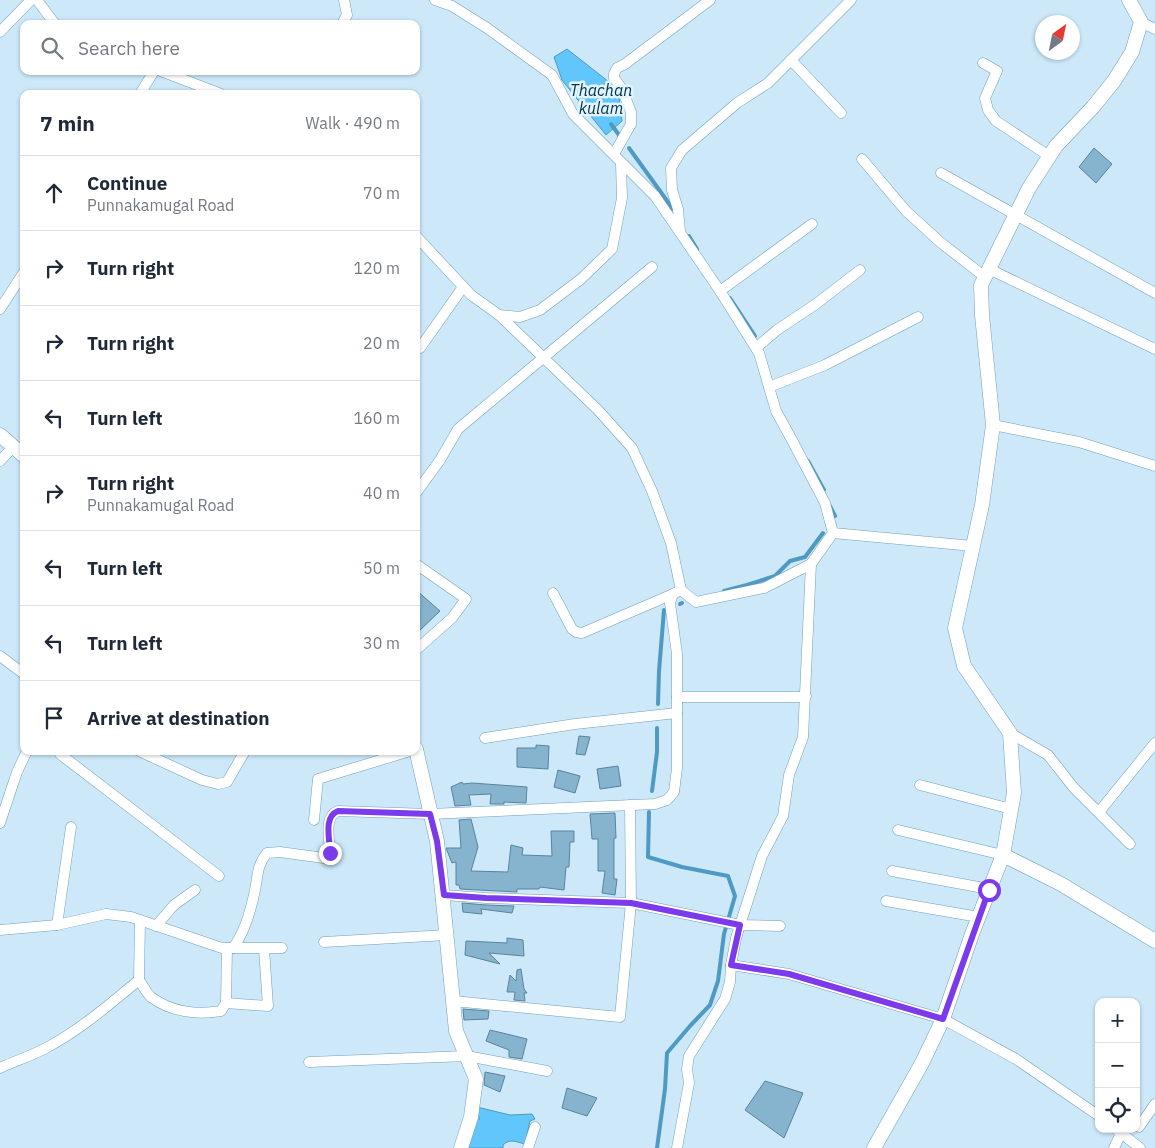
<!DOCTYPE html>
<meta charset="utf-8">
<style>
body{margin:0;font-family:"IBM Plex Sans",sans-serif;background:#f2f2f3;color:#1f2937}
.controls{position:absolute;right:15px;bottom:15px;display:grid;overflow:hidden;border-radius:10px;box-shadow:0 1px 4px #0004}
.controls button{width:45px;height:45px;display:grid;place-items:center;padding:0;border:0;border-bottom:1px solid #e0e1e3;background:#fff;color:#1f2937;font:25px sans-serif}
.compass{position:absolute;left:1035px;top:15px;width:45px;height:45px;border-radius:50%;background:#fff;box-shadow:0 1px 4px #0004;rotate:33deg}
.stop{position:absolute;width:15px;height:15px;margin:-11px;border:4px solid #7c3aed;border-radius:50%;background:#fff}
.stop.end{background:#7c3aed;border-color:#fff;box-shadow:0 1px 5px #0008}
.list{margin:0;padding:0;list-style:none}
h2{display:flex;justify-content:space-between;align-items:center;height:65px;margin:0;padding:0 20px;font-size:21px}
h2 small{font-size:16px;font-weight:400;color:#747a83}
.list li{display:grid;grid-template-columns:32px 1fr auto;gap:15px;align-items:center;box-sizing:border-box;height:75px;padding:0 20px;border-top:1px solid #e0e1e3}
.list b{display:block;font-size:19px;white-space:nowrap}
.list p{margin:0;font-size:16px;white-space:nowrap;color:#747a83}
.list em{font-size:16px;font-style:normal;color:#747a83}
.icon{flex:none;width:28px;height:28px;fill:none;stroke:currentColor;stroke-width:2;stroke-linecap:round;stroke-linejoin:round}
.map{position:relative;flex:none;width:1155px;height:1148px;overflow:hidden}
.search{position:absolute;background:#fff;box-shadow:0 1px 4px #0004;left:20px;top:20px;width:400px;height:55px;display:flex;align-items:center;gap:12px;box-sizing:border-box;padding:0 18px;border-radius:10px;color:#747a83;font-size:19px}
.panel{position:absolute;background:#fff;box-shadow:0 1px 4px #0004;left:20px;top:90px;width:400px;height:665px;border-radius:10px}
.map>svg:first-child{display:block}
.water{fill:#61c6fb;stroke:#4e9ac2}
.lines{fill:none;stroke-linecap:round;stroke-linejoin:round}
.stream{stroke:#4e9ac2;stroke-width:4}
.building{fill:#86b3ce;stroke:#58849d}
.street-casing{stroke:#73a0bb;stroke-width:11}
.secondary-casing{stroke:#73a0bb;stroke-width:15}
.street{stroke:#fff;stroke-width:10}
.secondary{stroke:#fff;stroke-width:14}
.route{stroke:#7c3aed;stroke-width:6}
.labels{text-anchor:middle;stroke-width:5;stroke-linejoin:round;paint-order:stroke}
.water-label{font-size:16px;font-style:italic;fill:#023146;stroke:#e1f4ff}
</style>
<div class="map">
<svg width="1155" height="1148" viewBox="0 0 1155 1148">
<rect width="100%" height="100%" fill="#cce8f9"/>
<g class="water">
<polygon points="567,49 618,89 622,121 606,135 562,80 554,57"/>
<path d="M477 1107 510 1115 532 1114 535 1119 530 1121 527 1135 529 1140 525 1144C516 1142 510 1138 503 1145V1148H469L467 1139 473 1119H480L476 1112Z"/>
</g>
<g class="lines">
<g class="stream">
<polyline points="611,124 619,135"/>
<polyline points="629,148 673,209"/>
<polyline points="689,236 697,249"/>
<polyline points="730,298 755,336"/>
<polyline points="808,461 824,490"/>
<polyline points="830,506 835,516"/>
<polyline points="724,591 747,585 775,576 790,561 805,557 823,533"/>
<polyline points="680,604 682,603"/>
<polyline points="658,704 659,671 664,610"/>
<polyline points="652,791 657,752 657,728"/>
<polyline points="649,812 648,857 682,867 728,876 735,896 724,934 718,981 710,1005 690,1026 667,1053 665,1089 657,1148"/>
</g>
</g>
<g class="building">
<polygon points="1094,148 1112,164 1096,183 1079,167"/>
<polygon points="416,590 440,611 416,634"/>
<polygon points="579,736 590,737 585,755 576,754"/>
<polygon points="536,745 549,746 548,769 517,767 517,748 536,748"/>
<polygon points="618,766 621,786 600,789 597,769"/>
<polygon points="558,770 580,776 575,793 554,787"/>
<polygon points="462,782 463,784 472,783 527,787 526,803 504,802 504,804 490,804 491,794 469,795 471,805 455,806 451,787"/>
<polygon points="615,813 616,838 614,838 614,879 617,879 615,895 602,893 605,871 598,871 598,839 592,839 590,814"/>
<polygon points="471,819 478,847 471,871 508,872 511,845 523,848 522,855 552,856 551,831 574,831 574,842 570,842 569,867 566,867 564,890 540,887 539,889 517,889 517,892 460,889 459,885 456,885 456,862 452,863 446,848 461,848 459,820"/>
<polygon points="462,903 486,905 514,906 512,913 481,909 482,914 463,912"/>
<polygon points="507,938 523,940 524,956 489,953 500,964 465,955 466,941 507,943"/>
<polygon points="521,969 524,989 527,993 524,993 525,1001 514,1000 515,992 507,992 510,975 516,981 517,970"/>
<polygon points="463,1009 489,1011 488,1019 464,1020"/>
<polygon points="490,1030 527,1039 522,1059 509,1057 509,1050 486,1041"/>
<polygon points="485,1072 505,1076 500,1092 484,1085"/>
<polygon points="765,1081 803,1093 784,1138 745,1110"/>
<polygon points="567,1088 597,1098 587,1116 562,1108"/>
</g>
<g class="lines">
<defs>
<g id="street">
<polyline points="37,0 55,24"/>
<polyline points="435,0 452,6 487,28 552,75 573,114 655,196 720,291 759,353 776,411 793,442 825,503 833,533 811,564"/>
<polyline points="1141,22 1155,29"/>
<polyline points="342,24 347,15 344,0"/>
<polyline points="0,32 31,0"/>
<polyline points="791,60 841,113"/>
<polyline points="983,63 997,71 985,98 988,110 996,121 1049,156"/>
<polyline points="161,71 221,94"/>
<polyline points="140,94 154,71"/>
<polyline points="614,154 631,124 631,112 622,89 614,78 614,74 617,68 625,64 710,0"/>
<polyline points="862,159 906,211 940,242 985,277"/>
<polyline points="941,173 1155,293"/>
<polyline points="680,232 678,209 672,190 671,168 682,150 737,103 768,83 851,0"/>
<polyline points="416,236 471,295 499,315 520,317 540,310 581,279 612,249 622,198 621,163"/>
<polyline points="989,269 1155,349"/>
<polyline points="720,291 812,224"/>
<polyline points="0,309 24,272"/>
<polyline points="499,315 598,410 632,448 652,491 671,543 681,590 696,602 764,588 811,564 803,737 789,775 783,816 762,856 736,938 731,965 730,982 725,999 689,1056 687,1069 689,1083 677,1148"/>
<polyline points="420,348 463,287"/>
<polyline points="756,348 777,330 816,304 860,270"/>
<polyline points="769,387 825,365 918,317"/>
<polyline points="993,425 1079,442 1155,466"/>
<polyline points="0,461 13,447"/>
<polyline points="416,493 440,460 458,429 652,267"/>
<polyline points="833,533 973,546"/>
<polyline points="416,564 466,599 452,618 416,650"/>
<polyline points="553,593 572,629 576,632 582,633 673,594"/>
<polyline points="0,656 24,674"/>
<polyline points="677,697 799,697 806,696"/>
<polyline points="1010,733 1048,755 1074,788 1130,844"/>
<polyline points="485,738 575,724 677,713"/>
<polyline points="61,751 60,754 219,876"/>
<polyline points="139,751 202,780 218,784 227,782 245,751"/>
<polyline points="920,785 1011,809"/>
<polyline points="1099,812 1155,743"/>
<polyline points="314,820 318,779 410,751"/>
<polyline points="0,823 17,772 27,751"/>
<polyline points="898,830 1003,855"/>
<polyline points="892,871 989,889"/>
<polyline points="444,895 486,898 631,903 740,925 780,926"/>
<polyline points="886,901 979,917"/>
<polyline points="57,925 71,827"/>
<polyline points="156,926 174,905 195,890"/>
<path d="M0 930 57 925 106 914 131 917 213 945 222 948H233C245 932 251 910 255 890 258 875 257 865 267 853L280 852 324 858 330 853C330 839 323 817 338 811L430 814 655 804 667 800 674 792 677 768V654L670 603 673 594 681 590"/>
<polyline points="324,942 447,935"/>
<polyline points="233,948 282,948"/>
<polyline points="731,965 789,974 943,1019 1016,1059 1099,1116"/>
<polyline points="139,980 140,920"/>
<polyline points="453,1001 620,1017 631,903 630,805"/>
<polyline points="226,1003 268,1006 264,949"/>
<polyline points="309,1062 467,1056 547,1071"/>
<path d="M0 1068C15 1061 31 1056 46 1048 80 1030 110 1004 139 980 143 985 146 993 151 997 171 1012 197 1015 221 1011L226 1003 227 948"/>
<polyline points="1139,1127 1155,1104"/>
<polyline points="1116,1129 1140,1148"/>
<polyline points="528,1148 535,1127"/>
<polyline points="1114,1148 1121,1133"/>
</g>
<g id="secondary">
<polyline points="0,435 24,456"/>
<polyline points="416,749 437,841 456,1031 476,1079 471,1117 461,1148"/>
<polyline points="1003,855 1061,884 1155,941"/>
<polyline points="874,1148 922,1063 943,1019 972,934 1003,855 1014,793 1010,733 964,666 955,628 982,505 993,425 982,315 981,285 1029,188 1056,146 1093,107 1114,81 1132,52 1141,22 1129,0"/>
</g>
</defs>
<use href="#street" class="street-casing"/>
<use href="#secondary" class="secondary-casing"/>
<use href="#street" class="street"/>
<use href="#secondary" class="secondary"/>
</g>
<g class="lines">
<path class="route" d="M330 853C330 839 323 817 338 811L430 814 437 841 444 895 486 898 631 903 740 925 731 965 789 974 943 1019 989 890"/>
</g>
<g class="labels">
<g class="water-label">
<text x="601" y="96">Thachan<tspan x="601" dy="18">kulam</tspan></text>
</g>
</g>
</svg>
<div class="controls">
<button>+</button>
<button>−</button>
<button><svg class="icon" aria-label="locate" viewBox="0 0 24 24"><circle cx="12" cy="12" r="6"/><path d="M12 2v4M12 18v4M2 12h4M18 12h4"/></svg></button>
</div>
<svg class="compass" viewBox="-18 -18 36 36"><path d="M0-13l5 13h-10z" fill="#e53935"/><path d="M0 13l5-13h-10z" fill="#747a83"/></svg>
<div class="stop" style="left:989px;top:890px"></div>
<div class="stop end" style="left:330px;top:853px"></div>
<div class="search"><svg class="icon" aria-label="search" viewBox="0 0 24 24"><circle cx="10" cy="10" r="6"/><path d="M15 15l6 6"/></svg>Search here</div>
<section class="panel">
<h2>7 min<small>Walk · 490 m</small></h2>
<ul class="list">
<li><svg class="icon" aria-label="ahead" viewBox="0 0 24 24"><path d="M12 20V5M6 11l6-6 6 6"/></svg><div><b>Continue</b><p>Punnakamugal Road</p></div><em>70 m</em></li>
<li><svg class="icon" aria-label="right" viewBox="0 0 24 24"><path d="M7 20v-9h11M14 6l5 5-5 5"/></svg><div><b>Turn right</b></div><em>120 m</em></li>
<li><svg class="icon" aria-label="right" viewBox="0 0 24 24"><path d="M7 20v-9h11M14 6l5 5-5 5"/></svg><div><b>Turn right</b></div><em>20 m</em></li>
<li><svg class="icon" aria-label="left" viewBox="0 0 24 24"><path d="M17 20v-9H6M10 6l-5 5 5 5"/></svg><div><b>Turn left</b></div><em>160 m</em></li>
<li><svg class="icon" aria-label="right" viewBox="0 0 24 24"><path d="M7 20v-9h11M14 6l5 5-5 5"/></svg><div><b>Turn right</b><p>Punnakamugal Road</p></div><em>40 m</em></li>
<li><svg class="icon" aria-label="left" viewBox="0 0 24 24"><path d="M17 20v-9H6M10 6l-5 5 5 5"/></svg><div><b>Turn left</b></div><em>50 m</em></li>
<li><svg class="icon" aria-label="left" viewBox="0 0 24 24"><path d="M17 20v-9H6M10 6l-5 5 5 5"/></svg><div><b>Turn left</b></div><em>30 m</em></li>
<li><svg class="icon" aria-label="arrive" viewBox="0 0 24 24"><path d="M6 21V4h12l-3 4 3 4H6"/></svg><div><b>Arrive at destination</b></div></li>
</ul>
</section>
</div>
